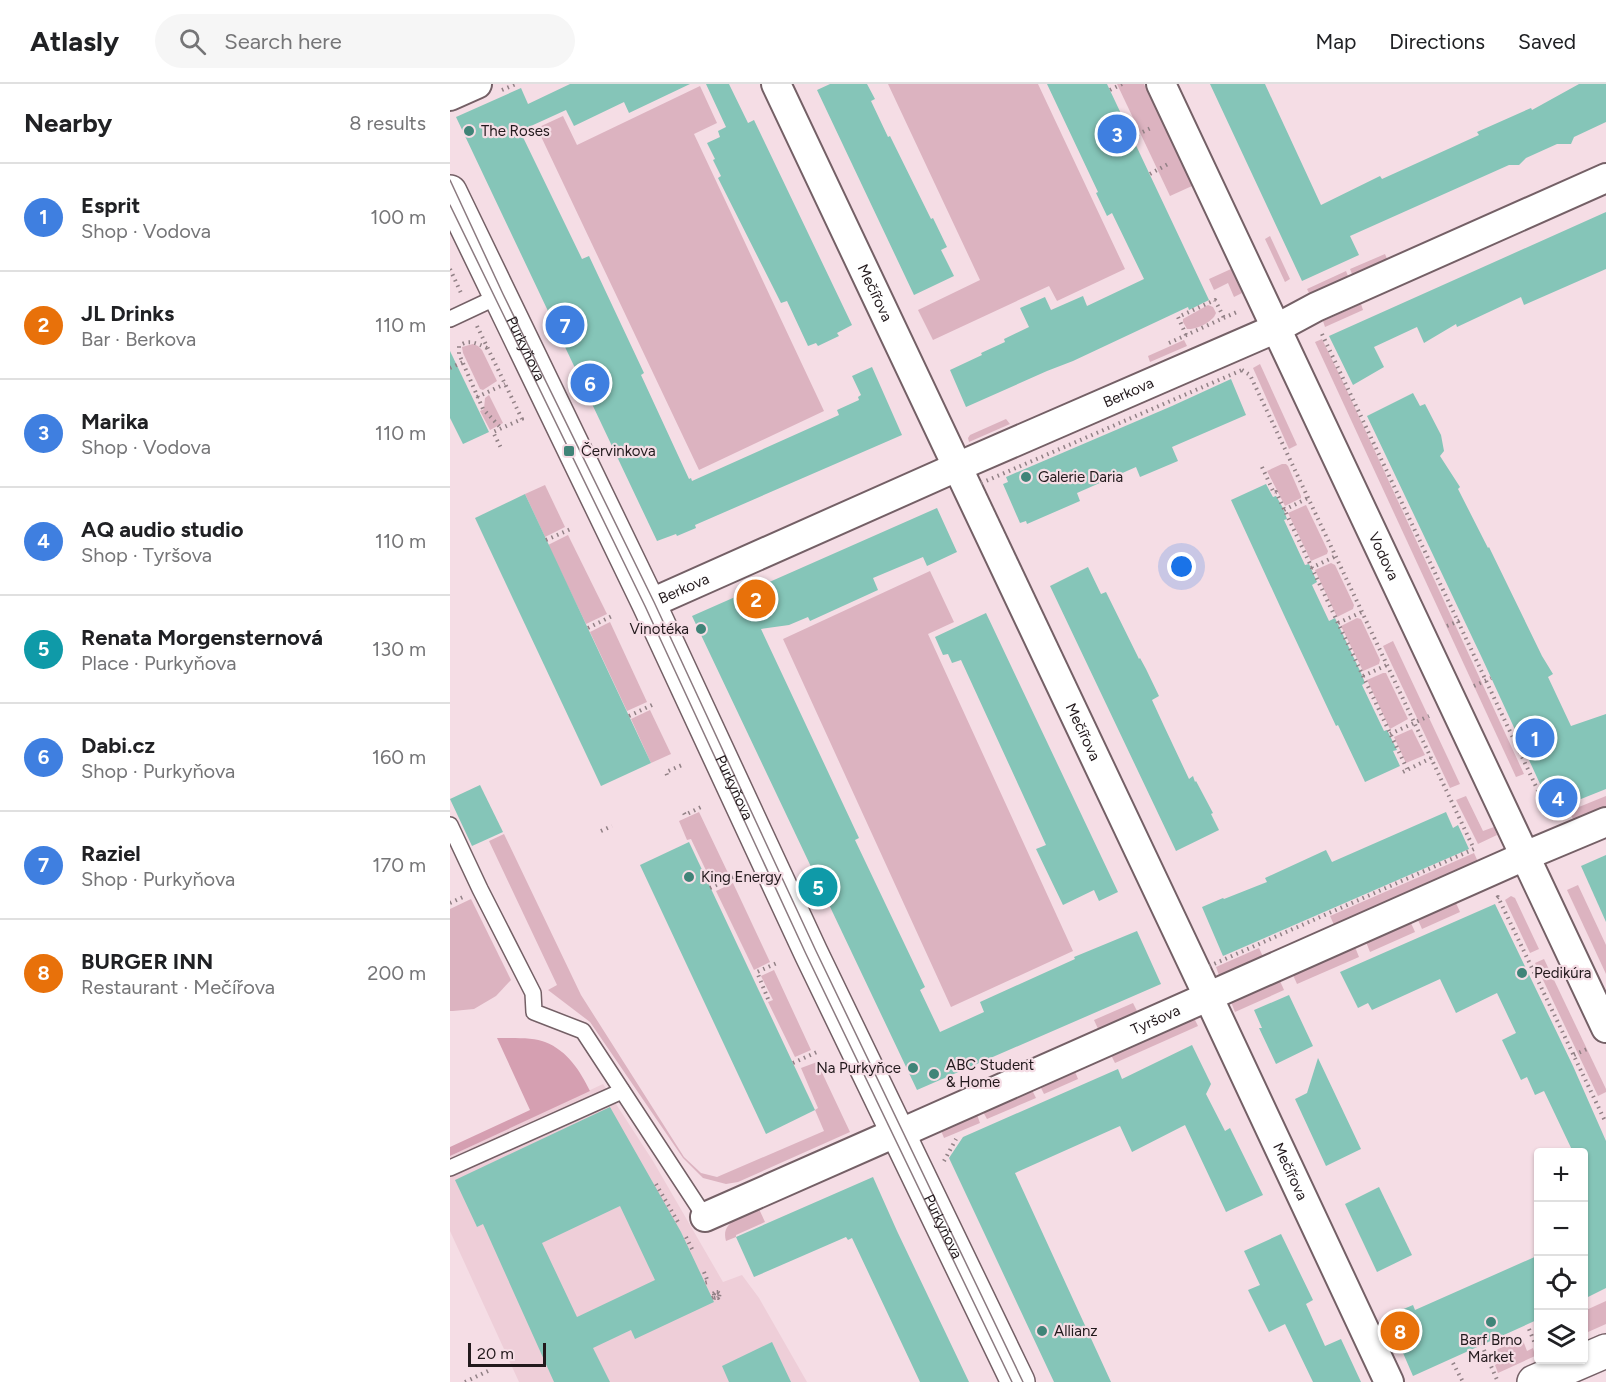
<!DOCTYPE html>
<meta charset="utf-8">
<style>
body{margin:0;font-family:Figtree,sans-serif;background:#f6f6f6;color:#202124}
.controls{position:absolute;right:18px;bottom:18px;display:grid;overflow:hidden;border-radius:6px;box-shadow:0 2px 4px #0004}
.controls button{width:54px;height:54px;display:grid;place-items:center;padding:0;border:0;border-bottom:2px solid #e0e0e0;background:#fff;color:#202124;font:30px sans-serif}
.scale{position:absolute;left:18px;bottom:15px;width:78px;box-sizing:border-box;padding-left:6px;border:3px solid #22191c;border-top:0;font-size:16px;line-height:21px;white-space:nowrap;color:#22191c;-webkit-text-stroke:4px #f5dde5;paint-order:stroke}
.you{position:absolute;left:732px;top:483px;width:21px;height:21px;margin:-15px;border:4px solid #fff;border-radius:50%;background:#1a73e8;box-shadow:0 0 0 9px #1a73e833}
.badge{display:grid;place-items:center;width:39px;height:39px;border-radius:50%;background:#ea580c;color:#fff;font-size:20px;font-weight:700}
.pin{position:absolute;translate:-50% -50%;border:3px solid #fff;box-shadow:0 2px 6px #0006}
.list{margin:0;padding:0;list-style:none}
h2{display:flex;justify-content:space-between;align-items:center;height:78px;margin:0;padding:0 24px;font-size:26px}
h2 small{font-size:20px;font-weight:400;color:#757577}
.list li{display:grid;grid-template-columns:39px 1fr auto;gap:18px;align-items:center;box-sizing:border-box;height:108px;padding:0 24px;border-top:2px solid #e0e0e0}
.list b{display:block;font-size:22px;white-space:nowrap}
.list p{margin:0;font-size:20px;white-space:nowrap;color:#757577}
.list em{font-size:20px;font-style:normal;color:#757577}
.icon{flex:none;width:33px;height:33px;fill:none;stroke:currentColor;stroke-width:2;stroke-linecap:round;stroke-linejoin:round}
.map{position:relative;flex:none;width:1156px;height:1298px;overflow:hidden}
header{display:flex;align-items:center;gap:36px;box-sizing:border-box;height:84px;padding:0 30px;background:#fff;border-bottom:2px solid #e0e0e0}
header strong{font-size:28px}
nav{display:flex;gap:33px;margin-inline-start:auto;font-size:21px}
.search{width:420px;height:54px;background:#f6f6f6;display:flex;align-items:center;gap:15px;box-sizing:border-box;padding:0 21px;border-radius:33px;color:#757577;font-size:22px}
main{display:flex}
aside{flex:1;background:#fff}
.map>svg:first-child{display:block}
.built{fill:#eeced8}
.green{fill:#dcb3c0}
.forest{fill:#d59fb1}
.building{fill:#85c5b8;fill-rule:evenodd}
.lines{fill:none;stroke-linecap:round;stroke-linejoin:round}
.service-casing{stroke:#746066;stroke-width:18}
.minor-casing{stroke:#746066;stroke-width:32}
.tertiary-casing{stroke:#746066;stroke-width:36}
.path{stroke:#928186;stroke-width:4;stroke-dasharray:1.5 4.5;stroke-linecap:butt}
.service{stroke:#fff;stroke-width:15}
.minor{stroke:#fff;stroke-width:28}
.tertiary{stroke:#fff;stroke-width:33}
.tram{stroke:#8c7b81;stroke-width:1.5}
.path-bridge{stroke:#928186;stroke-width:4;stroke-dasharray:1.5 4.5;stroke-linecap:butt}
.poi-dot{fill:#408478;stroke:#f5dde5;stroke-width:2}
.labels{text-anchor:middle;stroke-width:4.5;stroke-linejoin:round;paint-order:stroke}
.poi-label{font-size:15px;fill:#22191c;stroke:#f5dde5;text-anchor:start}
.street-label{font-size:15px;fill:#22191c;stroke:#f5dde5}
</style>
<header>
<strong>Atlasly</strong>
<div class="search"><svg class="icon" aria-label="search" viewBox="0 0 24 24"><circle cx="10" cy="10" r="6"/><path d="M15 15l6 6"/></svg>Search here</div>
<nav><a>Map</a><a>Directions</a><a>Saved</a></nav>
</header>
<main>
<aside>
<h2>Nearby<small>8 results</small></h2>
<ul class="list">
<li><span class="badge" style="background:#3f7fe0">1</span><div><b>Esprit</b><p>Shop · Vodova</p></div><em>100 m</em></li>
<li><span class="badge" style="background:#e8710a">2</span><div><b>JL Drinks</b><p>Bar · Berkova</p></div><em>110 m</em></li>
<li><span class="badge" style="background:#3f7fe0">3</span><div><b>Marika</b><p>Shop · Vodova</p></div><em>110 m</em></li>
<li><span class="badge" style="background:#3f7fe0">4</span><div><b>AQ audio studio</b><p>Shop · Tyršova</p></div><em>110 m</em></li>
<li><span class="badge" style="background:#0f9aa8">5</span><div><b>Renata Morgensternová</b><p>Place · Purkyňova</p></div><em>130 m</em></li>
<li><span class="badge" style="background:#3f7fe0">6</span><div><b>Dabi.cz</b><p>Shop · Purkyňova</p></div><em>160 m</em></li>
<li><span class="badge" style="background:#3f7fe0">7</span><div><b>Raziel</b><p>Shop · Purkyňova</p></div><em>170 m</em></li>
<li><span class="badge" style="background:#e8710a">8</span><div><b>BURGER INN</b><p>Restaurant · Mečířova</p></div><em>200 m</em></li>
</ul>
</aside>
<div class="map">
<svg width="1156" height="1298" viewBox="0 0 1156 1298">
<rect width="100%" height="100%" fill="#f5dde5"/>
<polygon class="built" points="153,1000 203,1077 273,1198 292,1191 309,1214 357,1298 69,1298 0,1147 0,1072"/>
<g class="green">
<polygon points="438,0 588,0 675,185 607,217 599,202 483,256 468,226 530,196"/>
<polygon points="667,0 694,0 742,102 720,112"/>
<polygon points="250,2 267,39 244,50 374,327 249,386 87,44 113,32 127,61"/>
<polygon points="820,152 840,195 835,198 815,155"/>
<polygon points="935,170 938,177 921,184 920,182 902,190 900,185"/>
<polygon points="781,185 792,209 784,213 778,199 764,206 759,195"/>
<polygon points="896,187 898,192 871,204 871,206 860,211 857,205"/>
<polygon points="911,220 913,226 875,243 873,237"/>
<path d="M758 221 763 223 766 229C763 238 746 246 737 245L733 238V235Z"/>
<polygon points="872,255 893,298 1074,690 1066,693 865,258"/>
<polygon points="734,256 737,262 700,278 698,272"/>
<polygon points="23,260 28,262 32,266 47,297 33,306 30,305 13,269 12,263"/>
<polygon points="810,280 847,361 839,365 803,284"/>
<polygon points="39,311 53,339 40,346 30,327 34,325 35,314"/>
<polygon points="556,335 560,340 519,358 518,354 520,351"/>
<polygon points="832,380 836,380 838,382 851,412 851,414 835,422 817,387"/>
<polygon points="95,401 115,443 95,453 75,410"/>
<polygon points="856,421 878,467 877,470 861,477 838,429"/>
<polygon points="118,451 157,530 136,540 98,461"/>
<polygon points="881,479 885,481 904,521 903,525 887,533 865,486"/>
<polygon points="480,487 504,538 478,550 623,867 501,923 333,555"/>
<polygon points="907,534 911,535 930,576 929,580 913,587 891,542"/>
<polygon points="160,538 197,618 177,627 140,548"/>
<polygon points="943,557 1010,700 1000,704 933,562"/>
<polygon points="933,589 936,589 958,635 940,645 917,596"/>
<polygon points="200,626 221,670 201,679 181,635"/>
<polygon points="962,645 975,671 956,679 944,653"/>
<polygon points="1016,712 1033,747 1044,743 1047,751 1028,760 1006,716"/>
<polygon points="1156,712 1156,723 1124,737 1119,727"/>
<polygon points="249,728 278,789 268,793 269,796 262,799 241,755 237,756 229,737"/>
<polygon points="54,750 131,911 234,1073 251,1089 267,1093 374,1047 365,1026 368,1024 351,984 367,978 400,1048 288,1098 276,1100 253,1094 233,1074 140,938 98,906 107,901 39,757"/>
<polygon points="1024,769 1029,780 885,843 880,832"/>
<polygon points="283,799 320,878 304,886 266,807"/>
<polygon points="1128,801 1156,861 1156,890 1117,806"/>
<polygon points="1061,812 1065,814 1089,865 1080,869 1055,816"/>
<polygon points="21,815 61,896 46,912 24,925 3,927 0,927 0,825"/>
<polygon points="1006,819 1010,828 972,845 968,836"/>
<polygon points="961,839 965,848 920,868 916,858"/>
<polygon points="905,863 909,873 847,900 843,891"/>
<polygon points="809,864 814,875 770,894 766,883"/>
<polygon points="1094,875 1156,1005 1156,1008 1148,1012 1085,879"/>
<polygon points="324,886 361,966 345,973 318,918 323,916 311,892"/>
<polygon points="830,897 834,906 785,928 781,918"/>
<polygon points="683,919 688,929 649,947 644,936"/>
<polygon points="743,932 748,942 665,979 660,969"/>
<polygon points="624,985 628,995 594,1010 589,1000"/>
<polygon points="581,1004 586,1014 537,1035 532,1026"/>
<polygon points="526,1028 530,1039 494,1054 490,1044"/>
<path d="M309 1125 315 1138 286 1151V1153L276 1157C270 1137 294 1132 309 1125Z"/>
<polygon points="1156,1217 1156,1240 1138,1248 1134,1238 1134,1227"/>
<polygon points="1072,1254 1077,1267 1083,1264 1085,1272 1048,1289 1045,1281 1050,1278 1044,1267"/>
</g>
<path class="forest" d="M47 954C60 954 85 953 95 958 118 967 130 987 140 1007L0 1072V1063L80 1026Z"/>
<g class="building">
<polygon points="120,0 240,0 179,29 174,18 124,42 116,26 70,47 132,175 139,172 194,289 191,291 239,395 241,394 242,397 389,331 387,326 409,316 408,313 411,311 402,292 422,283 452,351 245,441 246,444 227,452 226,450 207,457 6,33 71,4 78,20"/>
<polygon points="256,0 279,0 298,39 304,36 402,241 387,249 389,252 368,262 366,259 358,262 337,217 331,219 268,94 271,92 263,76 265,75 257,59 270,53 268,47 276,43"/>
<polygon points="380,0 417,0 425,15 421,17 438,53 440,52 481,135 483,134 497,163 491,166 504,192 464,211 367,6"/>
<polygon points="597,0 657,0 759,216 739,226 738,223 623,277 597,287 516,323 500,286 532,271 531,269 555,258 554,255 579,243 570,224 595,213 601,226 633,212 637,222 694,195 662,129 657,132 646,109 648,108"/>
<polygon points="760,0 815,0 871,121 930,92 932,95 1029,51 1027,48 1081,24 1082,26 1129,0 1156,0 1156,38 1124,53 1121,60 1107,60 1076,74 1069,81 1059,81 900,152 909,171 852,197"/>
<polygon points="1156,128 1156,185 1074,221 1071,213 1007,243 1006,240 974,259 967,243 924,263 934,283 903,301 879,252"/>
<polygon points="0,267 39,348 13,360 0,334"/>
<polygon points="781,295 796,331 722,363 728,377 690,393 686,383 627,409 630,417 577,440 576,437 570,439 553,400 558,398 556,393 722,322"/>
<polygon points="963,309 970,322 975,320 991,351 994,367 990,372 1010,403 1008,405 1038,464 1039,463 1092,572 1103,590 1098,593 1121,642 1156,630 1156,705 1116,721 1110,727 1099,723 1097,715 1032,574 917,332"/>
<polygon points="816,400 823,413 826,412 833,424 837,435 834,436 855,481 859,480 867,498 862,501 879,537 885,534 911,589 915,599 912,601 934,647 937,646 947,666 943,667 950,682 915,698 888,641 886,642 834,531 781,416"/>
<polygon points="75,410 201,679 151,702 25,434"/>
<polygon points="487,424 507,468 477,482 473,473 423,494 428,506 360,537 358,533 339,541 311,545 409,754 405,756 475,903 470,906 490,948 534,928 530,918 625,875 624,873 687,847 711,900 467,1006 242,532"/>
<polygon points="638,483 651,510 656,508 689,575 690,574 696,585 709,612 702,616 714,642 739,695 743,692 745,698 746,697 763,729 761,730 769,746 726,767 600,502"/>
<polygon points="536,529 668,808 649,817 644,806 613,821 586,765 596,761 511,576 502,579 498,570 493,571 485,553"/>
<polygon points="30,701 53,748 22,762 0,715"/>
<polygon points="996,728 1003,744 1008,741 1019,765 773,872 752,823 773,814 774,815 817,798 815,794 876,766 882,778"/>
<polygon points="239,758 365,1026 316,1050 190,781"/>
<polygon points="1156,771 1156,838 1131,782"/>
<polygon points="1045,820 1123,982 1156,1057 1156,1204 1134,1215 1134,1068 1123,1068 1094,1007 1085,1011 1077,993 1071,996 1052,956 1066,949 1047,909 1006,929 990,895 922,926 918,919 908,924 890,888"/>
<polygon points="839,911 863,962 826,980 809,944 812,944 804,926"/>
<polygon points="742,961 761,1000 756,1010 775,1047 780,1044 813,1111 776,1128 735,1041 682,1068 670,1042 565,1089 661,1298 604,1298 499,1074 513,1053 668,985 672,995"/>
<polygon points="868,974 911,1065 876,1082 845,1015 857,1009"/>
<path d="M160 1023 231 1148 264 1218 185 1255 181 1246 143 1264 160 1298H104L33 1140 27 1143 5 1096ZM170 1122 205 1196 127 1233 92 1159Z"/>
<polygon points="423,1093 447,1147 519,1298 470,1298 402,1154 398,1156 396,1153 304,1193 286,1153"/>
<polygon points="929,1103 962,1171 927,1188 895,1120"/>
<polygon points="831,1150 863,1216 856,1220 875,1262 891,1255 911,1298 863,1298 835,1240 819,1248 798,1206 810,1201 794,1167"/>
<polygon points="1089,1171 1089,1235 963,1292 937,1232 963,1221 965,1226"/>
<polygon points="322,1258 341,1298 279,1298 272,1282"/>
</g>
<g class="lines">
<defs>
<g id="service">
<polyline points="0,235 49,212"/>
<polyline points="0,741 30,805 83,909 84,928 133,947 255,1133"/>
<polyline points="0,1084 172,1007"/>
</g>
<g id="minor">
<path id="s1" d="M326 0 758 912 939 1298"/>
<path id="s2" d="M711 0 1156 944"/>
<polyline points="0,12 27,0"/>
<path id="s3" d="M199 520 507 383 827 244 866 223 1156 94"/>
<path id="s4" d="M255 1133 443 1050 453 1048 1075 772 1156 738"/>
</g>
<g id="tertiary">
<path id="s5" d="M0 108 199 520 361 869 568 1298"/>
<polyline points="1084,1298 1156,1267"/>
</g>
</defs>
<use href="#service" class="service-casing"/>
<use href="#minor" class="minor-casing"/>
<use href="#tertiary" class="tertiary-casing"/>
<g class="path">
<polyline points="52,6 66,0"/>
<polyline points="660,6 672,0"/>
<polyline points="682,53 703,43"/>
<polyline points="700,90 718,80"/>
<polyline points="0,185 11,209"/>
<polyline points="27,242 72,335 43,348 52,366"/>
<polyline points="872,250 1100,732"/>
<polyline points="736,251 728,233 765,216 774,234"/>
<polyline points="719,259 789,227"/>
<path d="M37 264C26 259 19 255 9 262V270L33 325 51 344"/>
<polyline points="0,284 13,278"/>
<polygon points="792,286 800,291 1024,765 757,883 529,400"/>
<polyline points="27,313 55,300"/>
<polyline points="812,383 824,409 826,408 957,685"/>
<polyline points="834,426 858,414"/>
<polyline points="96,456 123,444"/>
<polyline points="861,484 886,472"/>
<polyline points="888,539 912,528"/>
<polyline points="997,542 1013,535"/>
<polyline points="138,544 164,531"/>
<polyline points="913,592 937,581"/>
<polyline points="1024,602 1041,594"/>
<polyline points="179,632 206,619"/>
<polyline points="940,650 979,632"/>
<polyline points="953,688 981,674"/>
<polyline points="217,691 216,688 232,681"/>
<polyline points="234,729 235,731 251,723"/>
<polyline points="151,747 162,742"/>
<polyline points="260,804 287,791"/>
<polyline points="1047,814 1048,813 1156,1039"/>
<polyline points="0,819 13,813"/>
<polyline points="1086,893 1099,886"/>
<polyline points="318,915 307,888 327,879"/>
<polyline points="1124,971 1137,965"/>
<polyline points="343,979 369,967"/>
<polyline points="494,1077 506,1055"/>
<polyline points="206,1100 228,1138"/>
<polyline points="236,1153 244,1169"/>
<polyline points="254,1188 258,1198 254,1199"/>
<polyline points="262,1214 264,1213 263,1210 266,1207 270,1210 268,1214 264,1213"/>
<polyline points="1079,1245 1088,1267"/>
<polyline points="1034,1266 1048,1298"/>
<polyline points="1003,1279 1013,1298"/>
<polyline points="15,1298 40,1286"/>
</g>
<use href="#service" class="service"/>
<use href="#minor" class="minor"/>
<use href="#tertiary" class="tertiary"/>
<g class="tram">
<polyline points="0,96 53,210 204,518 366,867 573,1298"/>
<polyline points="0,121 195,522 356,870 562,1298"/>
</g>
<polyline class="path-bridge" points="264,1214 269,1213 270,1208 264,1208 264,1213"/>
</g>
<g class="poi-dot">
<circle cx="19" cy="47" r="6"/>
<rect x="113" y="361" width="12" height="12" rx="3"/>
<circle cx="576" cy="393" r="6"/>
<circle cx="251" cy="545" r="6"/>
<circle cx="239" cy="793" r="6"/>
<circle cx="1072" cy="889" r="6"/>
<circle cx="463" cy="984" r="6"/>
<circle cx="484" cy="990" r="6"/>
<circle cx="1041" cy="1238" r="6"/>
<circle cx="592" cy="1247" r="6"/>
</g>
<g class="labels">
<g class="poi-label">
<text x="31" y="52">The Roses</text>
<text x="131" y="372">Červinkova</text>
<text x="588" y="398">Galerie Daria</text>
<text x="239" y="550" text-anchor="end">Vinotéka</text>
<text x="251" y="798">King Energy</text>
<text x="1084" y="894">Pedikúra</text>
<text x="496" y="986">ABC Student<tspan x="496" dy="17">&amp; Home</tspan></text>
<text x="451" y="989" text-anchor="end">Na Purkyňce</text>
<text x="604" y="1252">Allianz</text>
<text x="1041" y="1261" text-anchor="middle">Barf Brno<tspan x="1041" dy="17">Market</tspan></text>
</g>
<g class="street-label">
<text dy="5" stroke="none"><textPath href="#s1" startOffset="231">Mečířova</textPath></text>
<text dy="5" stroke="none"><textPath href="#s5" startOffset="174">Purkyňova</textPath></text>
<text dy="5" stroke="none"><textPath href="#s3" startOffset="524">Berkova</textPath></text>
<text dy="5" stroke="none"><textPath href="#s2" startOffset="522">Vodova</textPath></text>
<text dy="5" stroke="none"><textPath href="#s3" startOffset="38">Berkova</textPath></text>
<text dy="5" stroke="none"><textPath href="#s1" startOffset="717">Mečířova</textPath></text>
<text dy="5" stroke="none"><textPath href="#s5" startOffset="660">Purkyňova</textPath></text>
<text dy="5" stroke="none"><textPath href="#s4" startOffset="492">Tyršova</textPath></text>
<text dy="5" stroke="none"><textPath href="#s1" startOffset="1203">Mečířova</textPath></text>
<text dy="5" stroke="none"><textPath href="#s5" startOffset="1146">Purkyňova</textPath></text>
</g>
</g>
</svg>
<div class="controls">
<button>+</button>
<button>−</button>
<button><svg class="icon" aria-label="locate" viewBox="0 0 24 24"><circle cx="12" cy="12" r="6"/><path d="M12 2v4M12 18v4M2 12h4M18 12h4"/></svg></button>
<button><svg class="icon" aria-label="layers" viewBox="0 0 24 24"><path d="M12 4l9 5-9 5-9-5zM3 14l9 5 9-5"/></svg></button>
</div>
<div class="scale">20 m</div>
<div class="you"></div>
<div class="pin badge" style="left:1085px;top:654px;background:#3f7fe0">1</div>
<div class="pin badge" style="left:306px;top:515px;background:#e8710a">2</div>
<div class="pin badge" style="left:667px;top:50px;background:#3f7fe0">3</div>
<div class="pin badge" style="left:1108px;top:714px;background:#3f7fe0">4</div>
<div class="pin badge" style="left:368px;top:803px;background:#0f9aa8">5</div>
<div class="pin badge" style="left:140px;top:299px;background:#3f7fe0">6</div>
<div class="pin badge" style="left:115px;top:241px;background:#3f7fe0">7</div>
<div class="pin badge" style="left:950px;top:1247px;background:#e8710a">8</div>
</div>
</main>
